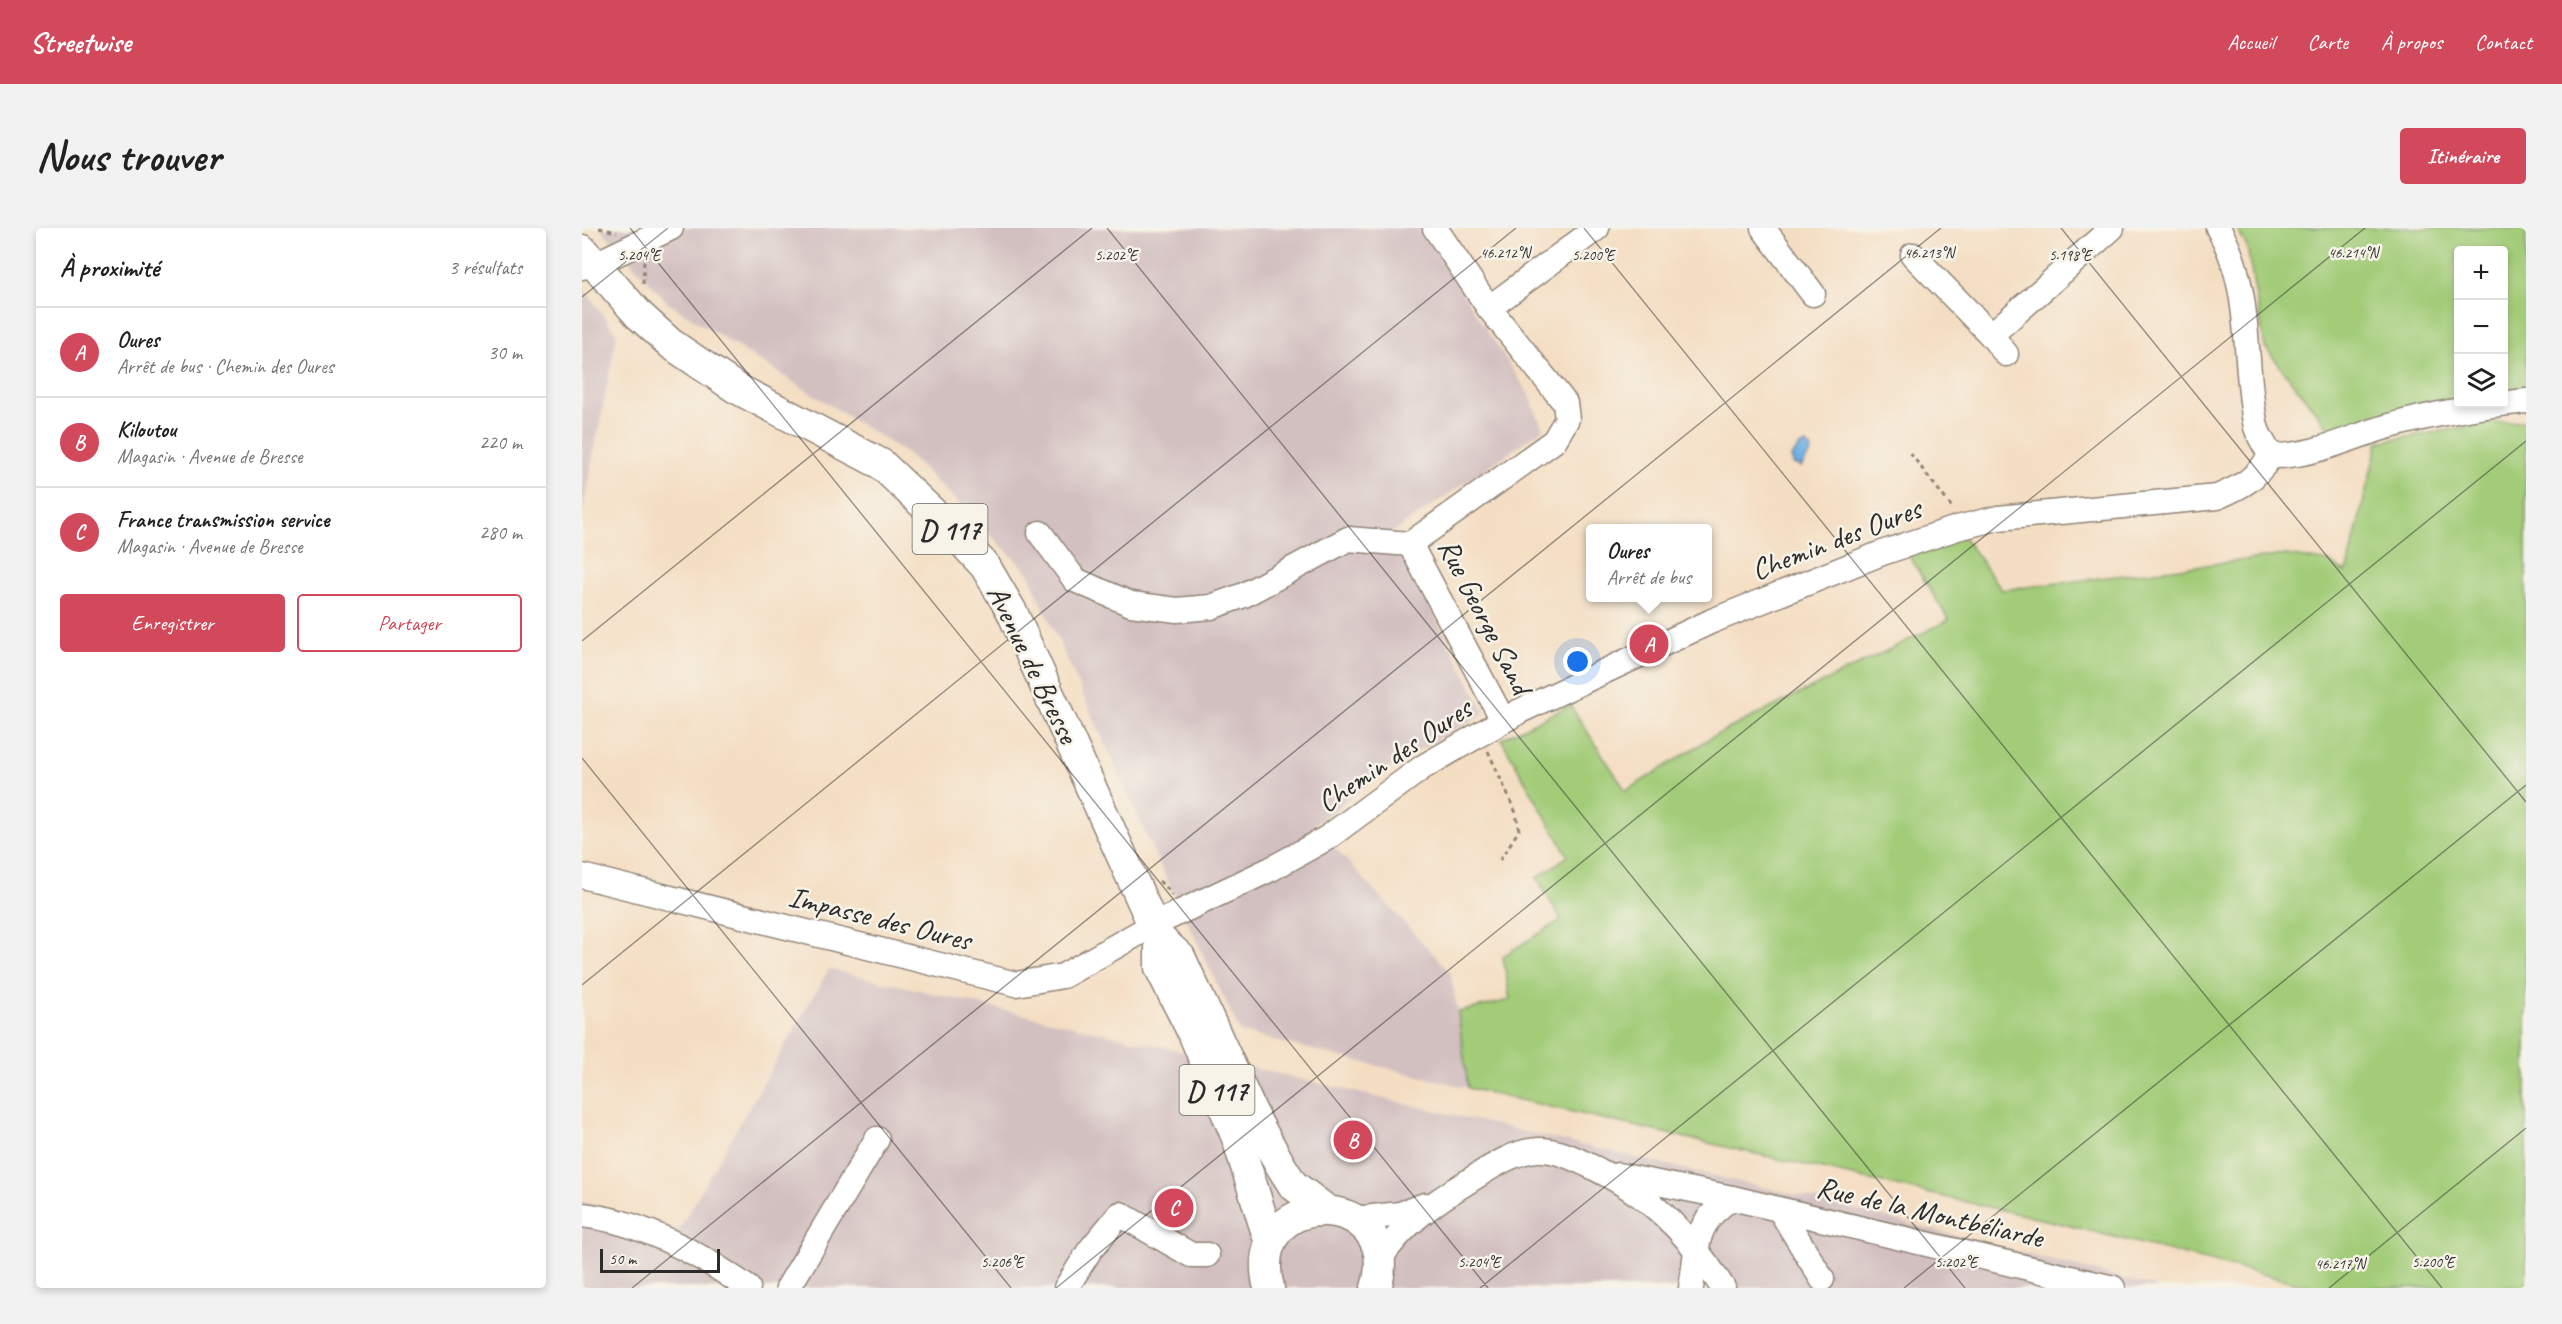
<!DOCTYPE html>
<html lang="fr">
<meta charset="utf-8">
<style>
body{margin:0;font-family:Caveat,sans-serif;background:#f2f2f2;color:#222}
.controls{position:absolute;right:18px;top:18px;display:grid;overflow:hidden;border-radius:6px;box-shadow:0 3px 9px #0003}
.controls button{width:54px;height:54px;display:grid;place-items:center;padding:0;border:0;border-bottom:2px solid #e0e0e0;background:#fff;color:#222;font:30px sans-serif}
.scale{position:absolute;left:18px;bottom:15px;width:120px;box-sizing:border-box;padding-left:6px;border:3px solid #2b2b2b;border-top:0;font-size:16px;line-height:21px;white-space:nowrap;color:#2b2b2b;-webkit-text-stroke:4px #f7f3e8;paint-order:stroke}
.you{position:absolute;left:996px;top:434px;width:21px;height:21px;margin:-15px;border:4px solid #fff;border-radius:50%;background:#1a73e8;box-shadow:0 0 0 9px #1a73e833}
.badge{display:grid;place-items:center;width:39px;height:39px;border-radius:50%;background:#d1495b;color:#fff;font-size:20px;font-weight:700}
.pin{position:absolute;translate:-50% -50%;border:3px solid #fff;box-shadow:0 2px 6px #0006}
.popup{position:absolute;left:1004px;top:296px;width:126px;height:78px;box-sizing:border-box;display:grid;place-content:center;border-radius:6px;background:#fff;filter:drop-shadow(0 2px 4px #0005);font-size:20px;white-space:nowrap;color:#767676}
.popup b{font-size:22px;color:#222}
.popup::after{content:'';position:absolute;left:50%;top:100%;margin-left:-12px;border:12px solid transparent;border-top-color:#fff}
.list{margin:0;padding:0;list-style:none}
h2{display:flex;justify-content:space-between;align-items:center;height:78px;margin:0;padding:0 24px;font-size:26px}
h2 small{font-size:20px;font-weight:400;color:#767676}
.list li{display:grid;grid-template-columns:39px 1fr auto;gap:18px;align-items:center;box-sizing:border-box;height:90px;padding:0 24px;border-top:2px solid #e0e0e0}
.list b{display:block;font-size:22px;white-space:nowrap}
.list p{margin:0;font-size:20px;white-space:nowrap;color:#767676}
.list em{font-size:20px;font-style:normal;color:#767676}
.actions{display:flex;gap:12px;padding:18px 24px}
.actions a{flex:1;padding:14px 0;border:2px solid #d1495b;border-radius:6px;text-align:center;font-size:21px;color:#d1495b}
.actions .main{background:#d1495b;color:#fff}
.icon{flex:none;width:33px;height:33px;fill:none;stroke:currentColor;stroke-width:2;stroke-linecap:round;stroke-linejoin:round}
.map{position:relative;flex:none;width:1944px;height:1060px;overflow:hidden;border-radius:6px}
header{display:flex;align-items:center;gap:36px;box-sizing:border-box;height:84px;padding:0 30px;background:#d1495b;color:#fff}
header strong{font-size:28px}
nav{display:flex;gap:33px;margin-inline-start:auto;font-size:21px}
.intro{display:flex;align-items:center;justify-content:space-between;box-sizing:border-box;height:144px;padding:0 36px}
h1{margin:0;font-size:42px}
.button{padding:15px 27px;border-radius:6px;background:#d1495b;color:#fff;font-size:21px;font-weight:700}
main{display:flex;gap:36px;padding:0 36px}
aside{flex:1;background:#fff;border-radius:6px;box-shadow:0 3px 9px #0003}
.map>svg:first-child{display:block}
.industrial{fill:#d2bfc0}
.green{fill:#a2cc78;stroke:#667c52;stroke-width:1.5}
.water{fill:#6fafe3;stroke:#4d6d87;stroke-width:1.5}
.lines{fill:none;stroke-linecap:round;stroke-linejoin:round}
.minor-casing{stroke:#908477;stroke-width:27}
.major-casing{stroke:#908477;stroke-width:33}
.path{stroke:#908477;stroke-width:3;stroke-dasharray:4.5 4.5;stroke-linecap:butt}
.minor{stroke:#fff;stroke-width:24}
.major{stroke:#fff;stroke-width:30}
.ticks{fill:none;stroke:#2b2b2b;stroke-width:1.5;stroke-opacity:0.45}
.labels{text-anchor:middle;stroke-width:5;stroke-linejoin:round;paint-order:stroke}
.shield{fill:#f7f3e8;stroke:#686764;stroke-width:1.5}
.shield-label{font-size:28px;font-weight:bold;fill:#2b2b2b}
.street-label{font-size:30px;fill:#2b2b2b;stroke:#f7f3e8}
.ticks-label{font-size:15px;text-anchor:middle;fill:#2b2b2b;stroke:#f7f3e8;stroke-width:5;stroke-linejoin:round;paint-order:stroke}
</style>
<header>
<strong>Streetwise</strong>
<nav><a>Accueil</a><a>Carte</a><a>À propos</a><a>Contact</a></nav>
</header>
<div class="intro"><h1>Nous trouver</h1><a class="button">Itinéraire</a></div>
<main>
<aside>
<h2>À proximité<small>3 résultats</small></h2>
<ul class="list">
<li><span class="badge">A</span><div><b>Oures</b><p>Arrêt de bus · Chemin des Oures</p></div><em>30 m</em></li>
<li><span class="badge">B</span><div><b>Kiloutou</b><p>Magasin · Avenue de Bresse</p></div><em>220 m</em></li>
<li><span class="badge">C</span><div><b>France transmission service</b><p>Magasin · Avenue de Bresse</p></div><em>280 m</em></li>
</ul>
<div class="actions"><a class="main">Enregistrer</a><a>Partager</a></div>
</aside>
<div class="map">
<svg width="1944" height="1060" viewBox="0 0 1944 1060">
<rect width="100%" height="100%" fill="#f7f3e8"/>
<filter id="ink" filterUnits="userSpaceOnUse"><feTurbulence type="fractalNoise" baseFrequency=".0167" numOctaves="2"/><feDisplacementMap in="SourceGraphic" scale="12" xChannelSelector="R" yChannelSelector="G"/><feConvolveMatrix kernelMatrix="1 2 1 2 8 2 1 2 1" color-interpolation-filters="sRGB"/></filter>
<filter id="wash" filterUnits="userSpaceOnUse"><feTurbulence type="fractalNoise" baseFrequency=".008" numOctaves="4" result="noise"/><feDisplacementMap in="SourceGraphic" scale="24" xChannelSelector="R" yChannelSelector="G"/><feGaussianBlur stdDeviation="1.35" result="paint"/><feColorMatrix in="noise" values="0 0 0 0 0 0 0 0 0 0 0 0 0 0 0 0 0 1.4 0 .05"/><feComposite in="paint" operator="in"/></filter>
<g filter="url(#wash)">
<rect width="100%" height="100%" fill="#f4dec3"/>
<g class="industrial">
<polygon points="18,0 838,0 948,168 961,201 810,305 903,485 815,534 732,597 868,744 876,784 886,860 658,804 578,637 445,343 327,227 86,75"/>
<polygon points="0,58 35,106 0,286"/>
<polygon points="247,741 1231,971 1577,1060 0,1060 0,973 96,1003"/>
</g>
<g class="green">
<polygon points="1655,0 1944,0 1944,161 1922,165 1922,22 1876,22 1876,172 1751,206 1683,119 1665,19"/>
<polygon points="1944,193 1944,1060 1735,1060 1477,995 886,860 876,784 928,772 921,728 979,692 955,650 986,628 919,511 988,477 1044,563 1130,509 1367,392 1324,323 1381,308 1420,362 1704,327 1747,334 1764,345 1796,214 1907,195"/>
</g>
<polygon class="water" points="1223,216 1228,219 1229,224 1219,239 1211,236 1209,229 1219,217"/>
</g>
<g filter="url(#ink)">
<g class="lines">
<defs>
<g id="minor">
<polyline points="853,0 907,80 983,175 985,191 972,213 828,316 921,492"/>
<polyline points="1181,0 1231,66"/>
<path d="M1636 0C1672 61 1660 132 1674 199 1677 209 1684 219 1689 228"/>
<polyline points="1331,27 1409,107 1530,0"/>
<polyline points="0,39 11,37 89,0"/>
<polyline points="907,80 1015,0"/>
<polyline points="1409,107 1424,126"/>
<path d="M1689 228C1729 229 1766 210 1804 199 1850 186 1896 178 1944 173"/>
<polyline points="458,305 493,352 549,376 595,382 629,379 662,367 766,311 828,316"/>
<path d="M0 648 434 756 481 748 571 697 689 641 745 610 841 539 938 483 1130 393 1300 325 1375 300 1416 290 1635 269C1661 258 1672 252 1689 228"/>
<path d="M1036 947 1150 970C1110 995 1116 1020 1109 1060"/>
<polyline points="1150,970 1531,1060"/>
<polyline points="1198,982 1240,1051"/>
<path d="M0 987C59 993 118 1026 166 1060"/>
<polyline points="773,991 818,986 843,977"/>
<path d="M798 1031C820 998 848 977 882 956 903 943 931 923 956 922 972 921 990 929 1004 936 1066 965 1105 1003 1141 1060"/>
<polyline points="206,1060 295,911"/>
<polyline points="484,1060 508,1022 538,986 609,1027 625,1027"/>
</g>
<g id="major">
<polyline points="0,22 57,87 89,116 154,160 299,236 375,308 403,338 430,384 571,697 578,711 598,729 674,893 699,938 711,957 743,981"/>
<polyline points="578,711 578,740 612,807 655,910 688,1015"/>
<path d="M687 1060C660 955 825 960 794 1060"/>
</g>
</defs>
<use href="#minor" class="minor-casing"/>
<use href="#major" class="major-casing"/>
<g class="path">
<polyline points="17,0 35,4"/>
<polyline points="61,56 62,33"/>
<polyline points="1328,225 1372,282"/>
<polyline points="906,523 934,585 937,602 918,632"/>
<polyline points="577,653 588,663 590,668"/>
</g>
<use href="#minor" class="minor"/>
<use href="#major" class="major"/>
</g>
</g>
<path class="ticks" d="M48 0 906 1060M525 0 1383 1060M1002 0 1860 1060M1479 0 1944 574M0 69 86 0M0 413 510 0M0 530 429 1060M0 757 934 0M50 1060 1359 0M474 1060 1783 0M898 1060 1944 213M1322 1060 1944 557M1747 1060 1944 900"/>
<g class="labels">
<g class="shield">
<rect x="330.5" y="276" width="75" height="50" rx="4.5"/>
<rect x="597.5" y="837" width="75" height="50" rx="4.5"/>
</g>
<g class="shield-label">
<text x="368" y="311">D 117</text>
<text x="635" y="872">D 117</text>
</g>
<g class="street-label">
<text transform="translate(1254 311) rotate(-21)" y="10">Chemin des Oures</text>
<text transform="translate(903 388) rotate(63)" y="10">Rue George Sand</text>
<text transform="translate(451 436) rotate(64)" y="10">Avenue de Bresse</text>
<text transform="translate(812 527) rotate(-34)" y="10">Chemin des Oures</text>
<text transform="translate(298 690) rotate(14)" y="10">Impasse des Oures</text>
<text transform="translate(1348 984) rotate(13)" y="10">Rue de la Montbéliarde</text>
</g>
</g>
<g class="ticks-label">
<text x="923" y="30">46.212°N</text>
<text x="1347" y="30">46.213°N</text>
<text x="1771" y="30">46.214°N</text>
<text x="1011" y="32">5.200°E</text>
<text x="1488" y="32">5.198°E</text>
<text x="57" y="32">5.204°E</text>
<text x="534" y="32">5.202°E</text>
<text x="420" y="1039">5.206°E</text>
<text x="897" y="1039">5.204°E</text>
<text x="1374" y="1039">5.202°E</text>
<text x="1851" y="1039">5.200°E</text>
<text x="1758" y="1041">46.217°N</text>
</g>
</svg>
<div class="controls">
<button>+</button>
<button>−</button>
<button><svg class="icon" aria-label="layers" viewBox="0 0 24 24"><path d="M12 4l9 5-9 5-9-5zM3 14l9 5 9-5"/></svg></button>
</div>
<div class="scale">50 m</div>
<div class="you"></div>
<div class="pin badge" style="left:1067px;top:416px">A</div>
<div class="popup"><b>Oures</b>Arrêt de bus</div>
<div class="pin badge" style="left:771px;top:912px">B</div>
<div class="pin badge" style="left:592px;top:980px">C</div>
</div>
</main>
